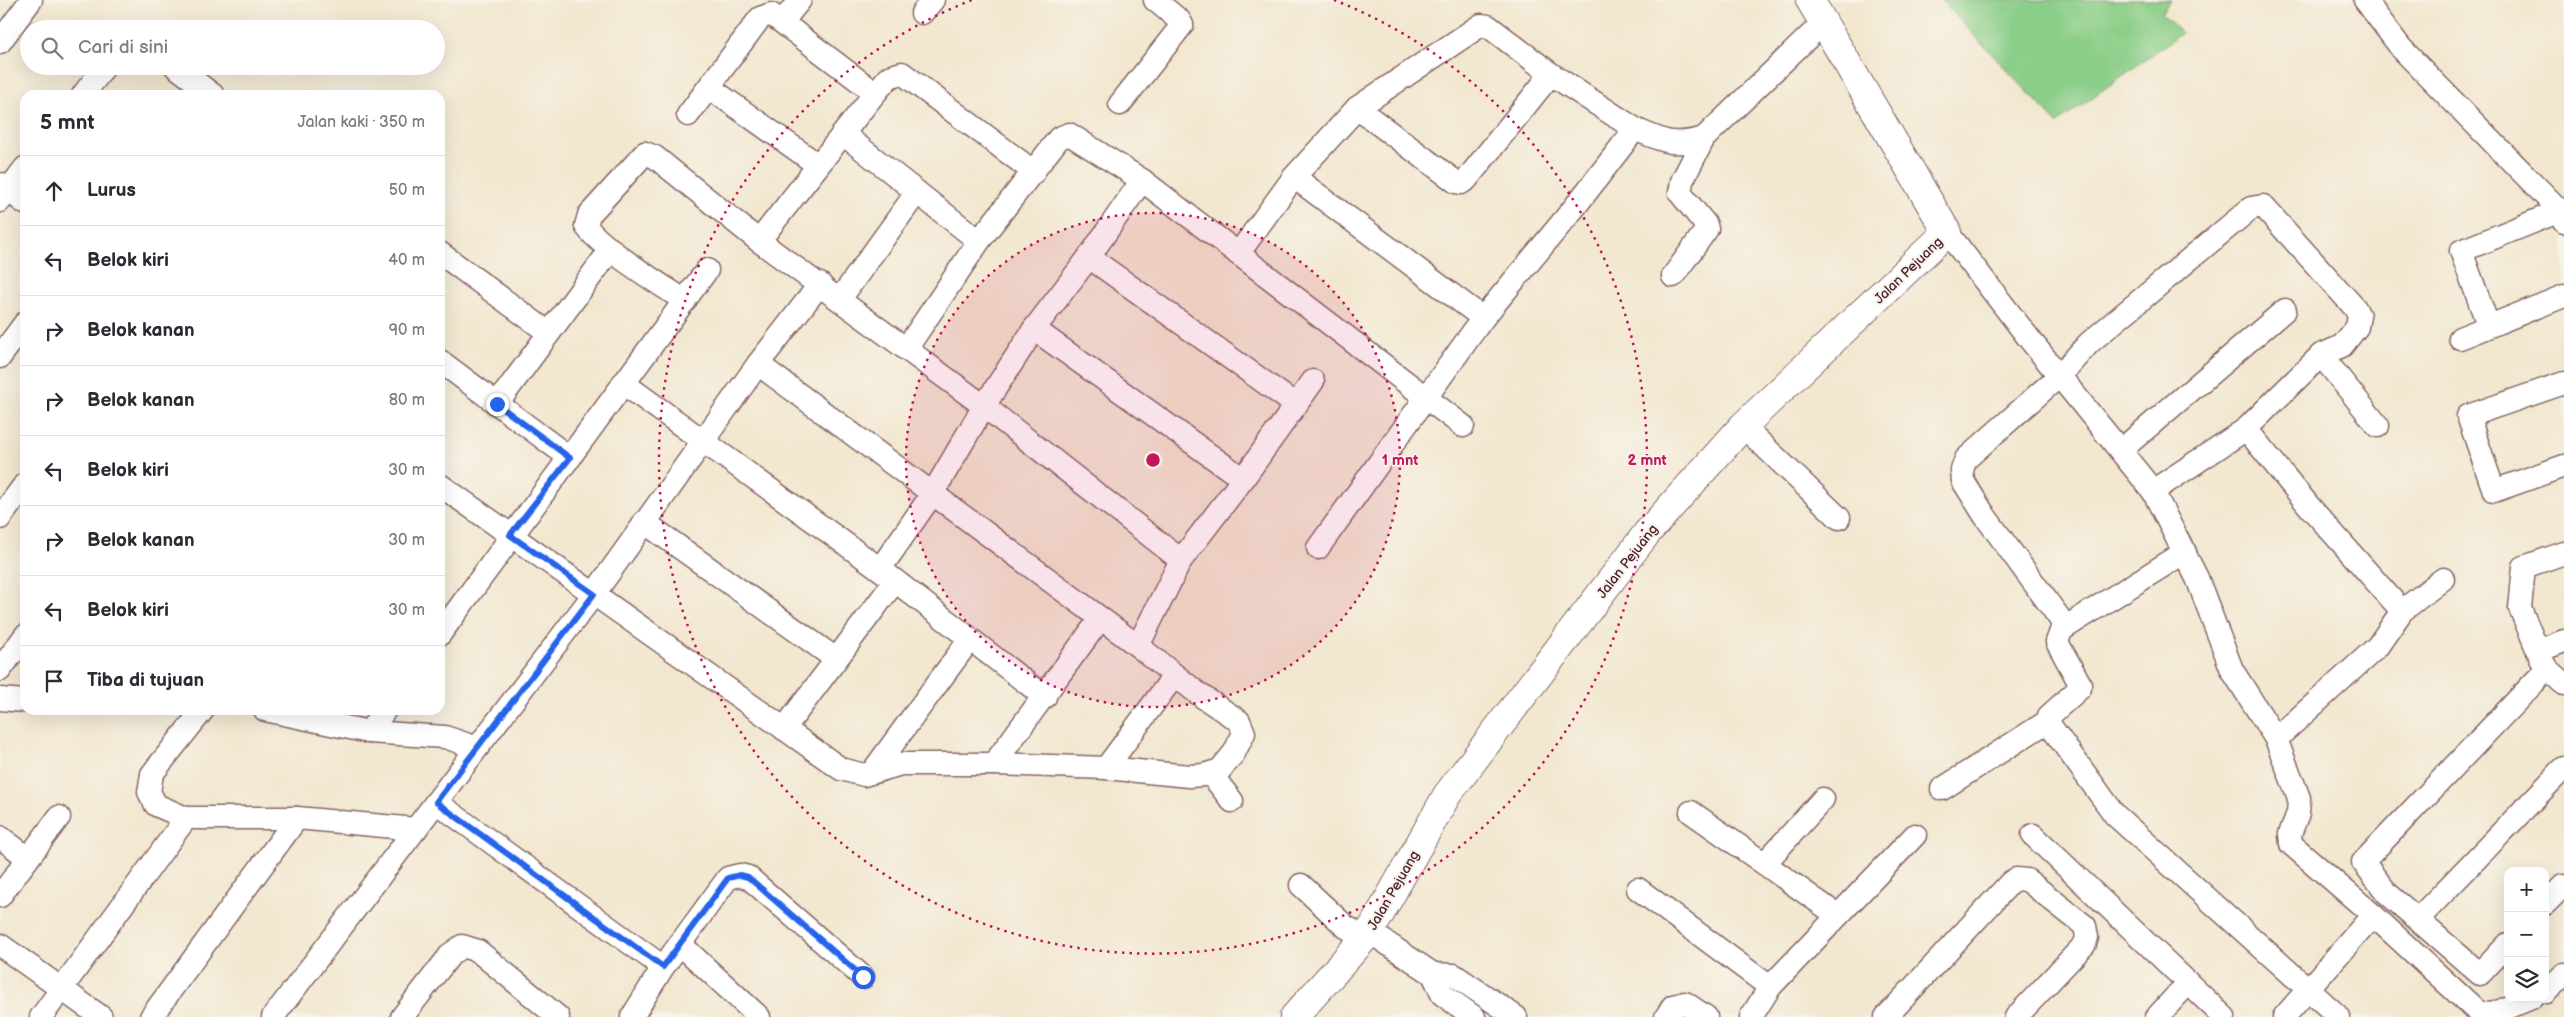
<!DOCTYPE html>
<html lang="id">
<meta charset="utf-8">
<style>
body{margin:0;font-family:"Balsamiq Sans",sans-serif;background:#f7f7f7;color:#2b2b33}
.controls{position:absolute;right:15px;bottom:15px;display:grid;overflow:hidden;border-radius:10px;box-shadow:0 5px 20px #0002}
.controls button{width:45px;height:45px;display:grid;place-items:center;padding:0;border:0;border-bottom:1px solid #e1e1e2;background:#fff;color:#2b2b33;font:25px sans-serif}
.stop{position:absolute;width:15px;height:15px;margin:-11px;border:4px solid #2563eb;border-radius:50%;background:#fff}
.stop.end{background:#2563eb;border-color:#fff;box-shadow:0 1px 5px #0008}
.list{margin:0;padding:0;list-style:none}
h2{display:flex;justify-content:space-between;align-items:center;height:65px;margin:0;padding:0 20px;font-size:21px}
h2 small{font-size:16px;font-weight:400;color:#7c7c81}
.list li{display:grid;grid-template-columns:32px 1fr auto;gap:15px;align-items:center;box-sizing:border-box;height:70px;padding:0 20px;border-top:1px solid #e1e1e2}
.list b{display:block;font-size:19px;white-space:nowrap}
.list em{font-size:16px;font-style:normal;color:#7c7c81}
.icon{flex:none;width:28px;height:28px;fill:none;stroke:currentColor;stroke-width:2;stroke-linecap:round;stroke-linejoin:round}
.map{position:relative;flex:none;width:2564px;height:1017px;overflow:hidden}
.search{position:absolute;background:#fff;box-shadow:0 5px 20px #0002;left:20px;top:20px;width:425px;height:55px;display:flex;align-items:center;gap:12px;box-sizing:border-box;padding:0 18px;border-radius:28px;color:#7c7c81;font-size:19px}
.panel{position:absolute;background:#fff;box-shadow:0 5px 20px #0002;left:20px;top:90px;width:425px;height:625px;border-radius:15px}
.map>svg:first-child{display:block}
.green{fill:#8bce88;stroke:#6a765a}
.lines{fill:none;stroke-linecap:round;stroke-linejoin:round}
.minor-casing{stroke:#856564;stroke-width:25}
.tertiary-casing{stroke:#856564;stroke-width:30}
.minor{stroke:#fff;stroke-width:22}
.tertiary{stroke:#fff;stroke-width:28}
.route{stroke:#2563eb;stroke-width:6}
.ring{fill:none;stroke:#c2185b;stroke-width:2.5;stroke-dasharray:2.5 5}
.labels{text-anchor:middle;stroke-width:4;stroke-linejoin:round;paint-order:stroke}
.street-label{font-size:14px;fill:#4a1f2b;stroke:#f7f3e8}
.centre{fill:#c2185b;stroke:#f7f3e8;stroke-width:2.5}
.ring-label{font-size:15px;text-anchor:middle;font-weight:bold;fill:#c2185b;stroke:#f7f3e8;stroke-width:4;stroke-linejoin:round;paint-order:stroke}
</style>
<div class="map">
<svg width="2564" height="1017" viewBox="0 0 2564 1017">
<rect width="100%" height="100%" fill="#f7f3e8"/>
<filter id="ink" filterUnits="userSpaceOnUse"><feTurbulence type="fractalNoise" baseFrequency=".02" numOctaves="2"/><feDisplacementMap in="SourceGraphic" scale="10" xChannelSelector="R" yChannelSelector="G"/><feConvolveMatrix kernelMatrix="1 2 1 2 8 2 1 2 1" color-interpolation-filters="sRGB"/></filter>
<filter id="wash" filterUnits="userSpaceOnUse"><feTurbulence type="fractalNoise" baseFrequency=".0096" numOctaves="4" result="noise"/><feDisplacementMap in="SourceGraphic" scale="20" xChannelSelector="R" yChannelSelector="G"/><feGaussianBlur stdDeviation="1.12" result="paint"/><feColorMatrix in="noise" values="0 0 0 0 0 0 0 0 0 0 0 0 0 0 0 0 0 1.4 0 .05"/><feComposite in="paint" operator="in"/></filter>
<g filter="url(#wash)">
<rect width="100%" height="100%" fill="#f2e7cf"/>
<polygon class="green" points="1941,0 2171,0 2161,13 2182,33 2057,123"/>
</g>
<g filter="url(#ink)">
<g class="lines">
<defs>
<g id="minor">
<polyline points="2365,0 2401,48 2560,211 2564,222"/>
<polyline points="922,13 933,0"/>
<polyline points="782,22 800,0"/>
<polyline points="0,42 31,0"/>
<polyline points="175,66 213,95"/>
<polyline points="710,88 818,165"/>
<polyline points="83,95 105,66"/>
<polyline points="1120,104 1182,25 1179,20 1155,0"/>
<polyline points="1357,108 1456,182 1461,183 1467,179 1551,74"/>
<polyline points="688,115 760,18 771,14 875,93"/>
<polyline points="843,134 979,241"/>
<polyline points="1294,177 1483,318"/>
<polyline points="0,184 25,203"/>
<polyline points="0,201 25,168"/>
<polyline points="1947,232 2031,341 2153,491 2197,578 2232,670 2276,739 2299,798 2298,813 2290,834 2291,844 2373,915 2479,1013 2493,1014 2531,998"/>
<polyline points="759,241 875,93 889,77 902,73 1034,172"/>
<polyline points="440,253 549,333"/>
<polyline points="1238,254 1294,177 1357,108 1481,25 1488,26 1551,74 1635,129"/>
<polyline points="1089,257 1296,405"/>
<polyline points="1673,276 1707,229 1706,225 1680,193 1682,181 1704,138"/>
<polyline points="840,299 917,192"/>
<path d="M685 301C660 284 601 248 586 226L589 215 645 153 655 157 759 241 984 406 1181 560"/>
<polyline points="2487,322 2461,251 2560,211"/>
<polyline points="1034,329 1243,479"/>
<polyline points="2460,338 2564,296"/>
<polyline points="906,349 979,241 1059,138 1069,134 1142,180 1463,426"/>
<polyline points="2321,355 2378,426"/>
<polyline points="0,357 25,323"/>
<polyline points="440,361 570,458"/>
<polyline points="623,383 880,569 1045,697"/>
<polyline points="2564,383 2468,416 2494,491 2564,466"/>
<polyline points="497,404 611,249"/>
<polyline points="1743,426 1839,518"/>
<polyline points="2246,429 2309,506 2402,611"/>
<polyline points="2121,450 2285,310"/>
<polyline points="440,485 841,769 864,775 901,764 994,764 1106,768 1189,776 1204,775 1220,770 1234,753 1244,733 1239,721 1200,695 1138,646 758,364"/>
<polyline points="2153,491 2246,429 2321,355 2342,346 2357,327 2359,316 2355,308 2263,206 2251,208 2089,343 2060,375 1966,459 1962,470 1963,481 1985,516 2066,627 2061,631 2057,642 2080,684 2080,688 2049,716 2049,724 2115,815 2339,1017"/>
<polyline points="0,518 25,484"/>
<polyline points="644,522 836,659"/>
<path d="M1318 548 1483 318 1574 208 1635 129C1663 141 1672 147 1704 138L1823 23"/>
<polyline points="2564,553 2524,567 2520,608 2538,651 2564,641"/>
<polyline points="880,569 933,493 984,406 1034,329 1089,257 1142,180"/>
<polyline points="2066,627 2185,552"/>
<polyline points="440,634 707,270"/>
<polyline points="1138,646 1181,560 1243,479 1313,381"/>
<polyline points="2540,657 2547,669 2564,684"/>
<polyline points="0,670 25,636"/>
<polyline points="0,699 25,701"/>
<polyline points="265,710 369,732 445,737 477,748"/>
<polyline points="784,729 895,581"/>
<polyline points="369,732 385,710"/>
<polyline points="2276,739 2377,647 2402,611 2443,579"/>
<polyline points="994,764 1100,619"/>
<polyline points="1106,768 1174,676"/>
<polyline points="873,771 970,639"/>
<polyline points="1211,774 1232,801"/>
<polyline points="1942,789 2048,721"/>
<polyline points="436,802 663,967 632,1017"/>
<polyline points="1691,812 1837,915"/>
<polyline points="186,818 156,805 149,792 152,774 203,710"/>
<polyline points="2033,835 2224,1017"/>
<polyline points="0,837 28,858"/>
<polyline points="1765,863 1823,799"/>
<polyline points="1301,885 1346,927 1357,933 1370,932 1433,974 1442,994 1474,1017"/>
<polyline points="1638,889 1770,987"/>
<polyline points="0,896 59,817"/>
<polyline points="2545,904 2564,885"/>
<polyline points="2418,919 2564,768"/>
<polyline points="680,944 759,1017"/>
<polyline points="2508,944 2480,974 2387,893 2363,862 2547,669"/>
<polyline points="0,945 101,1017"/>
<polyline points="663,967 728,878 740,875 748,877 863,977"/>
<polyline points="1433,974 1454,975 1516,1017"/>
<polyline points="2546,992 2564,974"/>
<polyline points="41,1017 186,818 297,818 416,829"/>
<polyline points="151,1017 297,818"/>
<polyline points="273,1017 594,594 758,364 820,284"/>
<polyline points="402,1017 451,954 462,946 478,951 558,1017"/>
<polyline points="1666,1017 1673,1006 1685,1003 1706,1017"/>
<polyline points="1751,1017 1770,987 1915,835"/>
<polyline points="1886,1017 2011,882 2016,879 2027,880 2085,926 2087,937 2085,944 2016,1017"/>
<polyline points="2157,1017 2188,983"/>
<polyline points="2284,1017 2373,915"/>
</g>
<polyline id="tertiary" points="1294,1017 1370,932 1447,795 1647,533 1743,426 1947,232 1810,0"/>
</defs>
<use href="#minor" class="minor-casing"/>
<use href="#tertiary" class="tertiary-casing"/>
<use href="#minor" class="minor"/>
<use href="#tertiary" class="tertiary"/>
</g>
</g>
<g class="lines" filter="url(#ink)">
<polyline class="route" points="497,404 570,458 510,535 594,594 436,802 663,967 728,878 740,875 748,877 863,977"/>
</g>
<circle cx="1153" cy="460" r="247" fill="#c2185b" fill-opacity=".12"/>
<g class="ring">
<circle cx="1153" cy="460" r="247"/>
<path d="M1334 0A494 494 0 1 1 972 0"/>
</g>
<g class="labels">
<g class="street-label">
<text transform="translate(1908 270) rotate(-44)" y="5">Jalan Pejuang</text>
<text transform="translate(1627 561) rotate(-52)" y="5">Jalan Pejuang</text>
<text transform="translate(1393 890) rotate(-60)" y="5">Jalan Pejuang</text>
</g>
</g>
<circle cx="1153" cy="460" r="8" class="centre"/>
<g class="ring-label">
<text x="1400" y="465">1 mnt</text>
<text x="1647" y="465">2 mnt</text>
</g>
</svg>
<div class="controls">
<button>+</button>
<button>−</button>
<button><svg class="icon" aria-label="layers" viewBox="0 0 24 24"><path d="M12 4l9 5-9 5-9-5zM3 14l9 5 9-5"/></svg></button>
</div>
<div class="stop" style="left:863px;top:977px"></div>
<div class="stop end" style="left:497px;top:404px"></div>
<div class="search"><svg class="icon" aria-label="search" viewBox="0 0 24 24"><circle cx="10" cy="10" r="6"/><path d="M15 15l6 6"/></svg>Cari di sini</div>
<section class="panel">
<h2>5 mnt<small>Jalan kaki · 350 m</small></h2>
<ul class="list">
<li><svg class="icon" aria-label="ahead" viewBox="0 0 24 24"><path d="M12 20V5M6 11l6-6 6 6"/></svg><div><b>Lurus</b></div><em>50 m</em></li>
<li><svg class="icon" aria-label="left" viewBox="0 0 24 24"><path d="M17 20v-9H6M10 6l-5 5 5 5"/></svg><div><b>Belok kiri</b></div><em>40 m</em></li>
<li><svg class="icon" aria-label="right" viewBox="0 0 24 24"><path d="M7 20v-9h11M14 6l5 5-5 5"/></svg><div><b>Belok kanan</b></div><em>90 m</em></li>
<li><svg class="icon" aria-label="right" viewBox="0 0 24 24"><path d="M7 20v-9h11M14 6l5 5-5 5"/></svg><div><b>Belok kanan</b></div><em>80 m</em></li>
<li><svg class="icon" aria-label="left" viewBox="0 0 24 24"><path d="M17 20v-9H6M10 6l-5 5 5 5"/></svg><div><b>Belok kiri</b></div><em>30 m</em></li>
<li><svg class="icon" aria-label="right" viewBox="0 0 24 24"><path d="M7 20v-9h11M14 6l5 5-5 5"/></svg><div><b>Belok kanan</b></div><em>30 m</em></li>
<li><svg class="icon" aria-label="left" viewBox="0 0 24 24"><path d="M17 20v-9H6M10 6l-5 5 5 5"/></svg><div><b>Belok kiri</b></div><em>30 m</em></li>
<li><svg class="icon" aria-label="arrive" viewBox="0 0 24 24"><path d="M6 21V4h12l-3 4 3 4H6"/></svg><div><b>Tiba di tujuan</b></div></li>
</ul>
</section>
</div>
